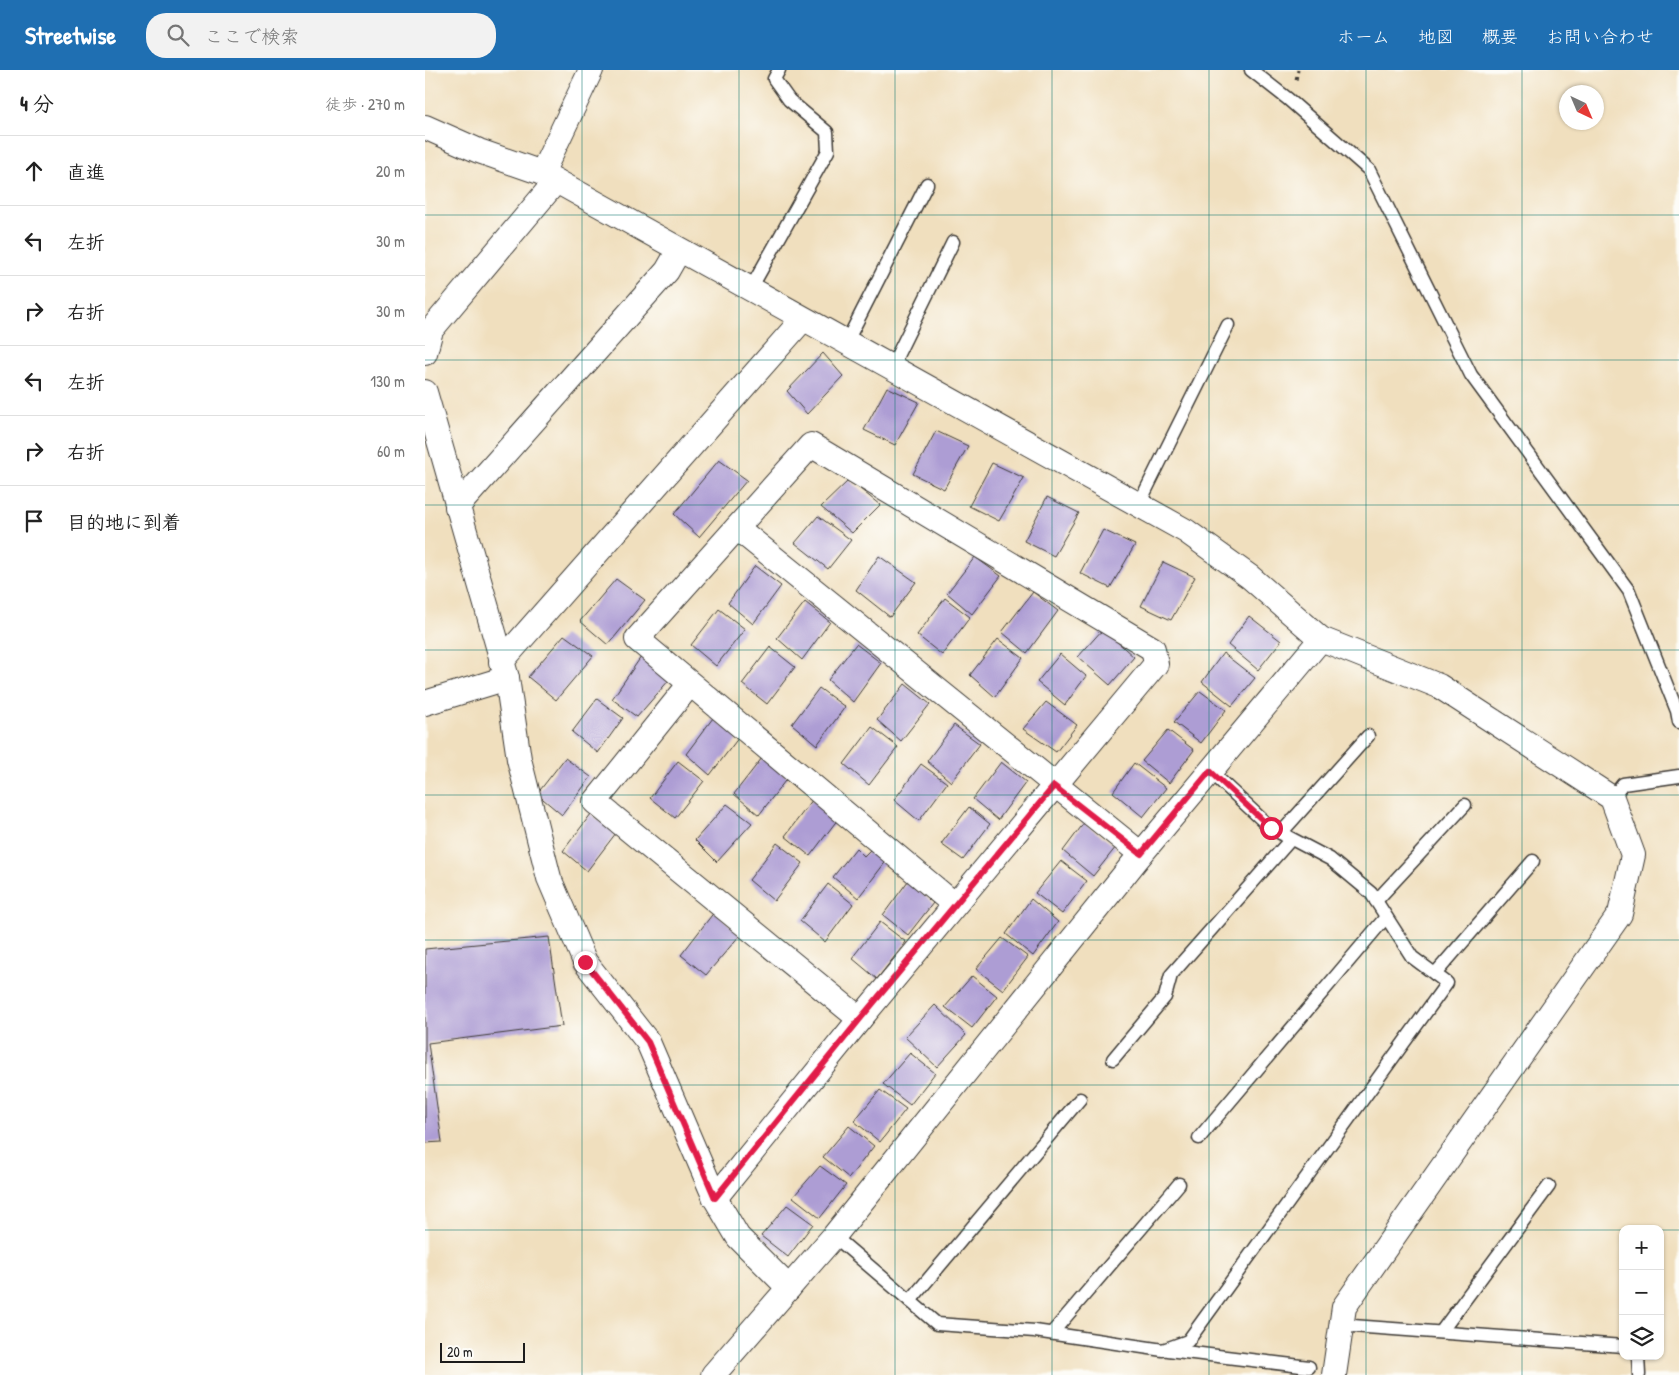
<!DOCTYPE html>
<html lang="ja">
<meta charset="utf-8">
<style>
body{margin:0;font-family:"Patrick Hand","Klee One",sans-serif;background:#f2f2f2;color:#222}
.controls{position:absolute;right:15px;bottom:15px;display:grid;overflow:hidden;border-radius:10px;box-shadow:0 1px 4px #0004}
.controls button{width:45px;height:45px;display:grid;place-items:center;padding:0;border:0;border-bottom:1px solid #e0e0e0;background:#fff;color:#222;font:25px sans-serif}
.compass{position:absolute;left:1134px;top:15px;width:45px;height:45px;border-radius:50%;background:#fff;box-shadow:0 1px 4px #0004;rotate:136deg}
.scale{position:absolute;left:15px;bottom:12px;width:85px;box-sizing:border-box;padding-left:5px;border:2px solid #1c1c1c;border-top:0;font-size:14px;line-height:18px;white-space:nowrap;color:#1c1c1c;-webkit-text-stroke:4px #fdfcf7;paint-order:stroke}
.stop{position:absolute;width:15px;height:15px;margin:-11px;border:4px solid #e11d48;border-radius:50%;background:#fff}
.stop.end{background:#e11d48;border-color:#fff;box-shadow:0 1px 5px #0008}
.list{margin:0;padding:0;list-style:none}
h2{display:flex;justify-content:space-between;align-items:center;height:65px;margin:0;padding:0 20px;font-size:21px}
h2 small{font-size:16px;font-weight:400;color:#767676}
.list li{display:grid;grid-template-columns:32px 1fr auto;gap:15px;align-items:center;box-sizing:border-box;height:70px;padding:0 20px;border-top:1px solid #e0e0e0}
.list b{display:block;font-size:19px;white-space:nowrap}
.list em{font-size:16px;font-style:normal;color:#767676}
.icon{flex:none;width:28px;height:28px;fill:none;stroke:currentColor;stroke-width:2;stroke-linecap:round;stroke-linejoin:round}
.map{position:relative;flex:none;width:1254px;height:1305px;overflow:hidden}
header{display:flex;align-items:center;gap:30px;box-sizing:border-box;height:70px;padding:0 25px;background:#1f6fb2;color:#fff}
header strong{font-size:24px}
nav{display:flex;gap:28px;margin-inline-start:auto;font-size:18px}
.search{width:350px;height:45px;background:#f2f2f2;display:flex;align-items:center;gap:12px;box-sizing:border-box;padding:0 18px;border-radius:20px;color:#767676;font-size:19px}
main{display:flex}
aside{flex:1;background:#fff}
.map>svg:first-child{display:block}
.building{fill:#ad9dd4}
.lines{fill:none;stroke-linecap:round;stroke-linejoin:round}
.lane-casing{stroke:#3c3934;stroke-width:15}
.street-casing{stroke:#3c3934;stroke-width:26}
.path{stroke:#3c3934;stroke-width:3;stroke-dasharray:4 4;stroke-linecap:butt}
.lane{stroke:#fff;stroke-width:12}
.street{stroke:#fff;stroke-width:24}
.route{stroke:#e11d48;stroke-width:6}
.grid{fill:none;stroke:#0f766e;stroke-width:1;stroke-opacity:0.55}
</style>
<header>
<strong>Streetwise</strong>
<div class="search"><svg class="icon" aria-label="search" viewBox="0 0 24 24"><circle cx="10" cy="10" r="6"/><path d="M15 15l6 6"/></svg>ここで検索</div>
<nav><a>ホーム</a><a>地図</a><a>概要</a><a>お問い合わせ</a></nav>
</header>
<main>
<aside>
<h2>4 分<small>徒歩 · 270 m</small></h2>
<ul class="list">
<li><svg class="icon" aria-label="ahead" viewBox="0 0 24 24"><path d="M12 20V5M6 11l6-6 6 6"/></svg><div><b>直進</b></div><em>20 m</em></li>
<li><svg class="icon" aria-label="left" viewBox="0 0 24 24"><path d="M17 20v-9H6M10 6l-5 5 5 5"/></svg><div><b>左折</b></div><em>30 m</em></li>
<li><svg class="icon" aria-label="right" viewBox="0 0 24 24"><path d="M7 20v-9h11M14 6l5 5-5 5"/></svg><div><b>右折</b></div><em>30 m</em></li>
<li><svg class="icon" aria-label="left" viewBox="0 0 24 24"><path d="M17 20v-9H6M10 6l-5 5 5 5"/></svg><div><b>左折</b></div><em>130 m</em></li>
<li><svg class="icon" aria-label="right" viewBox="0 0 24 24"><path d="M7 20v-9h11M14 6l5 5-5 5"/></svg><div><b>右折</b></div><em>60 m</em></li>
<li><svg class="icon" aria-label="arrive" viewBox="0 0 24 24"><path d="M6 21V4h12l-3 4 3 4H6"/></svg><div><b>目的地に到着</b></div></li>
</ul>
</aside>
<div class="map">
<svg width="1254" height="1305" viewBox="0 0 1254 1305">
<rect width="100%" height="100%" fill="#fdfcf7"/>
<filter id="ink" filterUnits="userSpaceOnUse"><feTurbulence type="fractalNoise" baseFrequency=".02" numOctaves="2"/><feDisplacementMap in="SourceGraphic" scale="10" xChannelSelector="R" yChannelSelector="G"/><feConvolveMatrix kernelMatrix="1 2 1 2 8 2 1 2 1" color-interpolation-filters="sRGB"/></filter>
<filter id="wash" filterUnits="userSpaceOnUse"><feTurbulence type="fractalNoise" baseFrequency=".0096" numOctaves="4" result="noise"/><feDisplacementMap in="SourceGraphic" scale="20" xChannelSelector="R" yChannelSelector="G"/><feGaussianBlur stdDeviation="1.12" result="paint"/><feColorMatrix in="noise" values="0 0 0 0 0 0 0 0 0 0 0 0 0 0 0 0 0 1.4 0 .05"/><feComposite in="paint" operator="in"/></filter>
<g filter="url(#wash)">
<rect width="100%" height="100%" fill="#f0dfbe"/>
<g id="blocks">
<g class="building">
<polygon points="398,283 418,306 382,344 362,321"/>
<polygon points="462,317 494,332 470,375 439,360"/>
<polygon points="511,361 543,376 519,419 488,404"/>
<polygon points="294,390 322,410 274,467 249,444"/>
<polygon points="567,393 599,408 574,451 544,436"/>
<polygon points="424,410 455,435 427,463 396,437"/>
<polygon points="622,427 654,443 629,486 599,471"/>
<polygon points="393,446 426,470 403,499 370,473"/>
<polygon points="678,460 710,475 685,518 655,503"/>
<polygon points="454,486 491,512 465,547 431,520"/>
<polygon points="550,487 576,506 547,544 522,523"/>
<polygon points="738,492 770,507 746,550 716,536"/>
<polygon points="330,496 356,516 328,554 303,533"/>
<polygon points="191,509 220,530 183,575 155,551"/>
<polygon points="608,522 633,541 602,583 577,562"/>
<polygon points="520,528 545,547 517,585 492,565"/>
<polygon points="380,532 405,552 377,590 352,568"/>
<polygon points="294,539 320,559 291,596 266,575"/>
<polygon points="824,546 856,571 833,600 803,575"/>
<polygon points="678,559 709,587 685,615 653,587"/>
<polygon points="139,565 168,586 131,630 103,607"/>
<polygon points="573,569 598,588 570,627 545,605"/>
<polygon points="431,574 456,593 428,632 403,610"/>
<polygon points="345,577 370,597 342,634 317,614"/>
<polygon points="798,583 830,608 807,636 777,612"/>
<polygon points="635,584 661,606 640,635 612,612"/>
<polygon points="216,587 245,609 212,647 187,629"/>
<polygon points="480,614 505,634 476,671 452,650"/>
<polygon points="394,618 420,637 392,675 367,654"/>
<polygon points="775,621 801,640 776,673 749,652"/>
<polygon points="172,629 198,648 173,683 147,662"/>
<polygon points="621,632 652,655 631,682 598,659"/>
<polygon points="288,648 314,667 285,705 261,684"/>
<polygon points="529,655 555,674 526,712 502,691"/>
<polygon points="447,657 473,677 444,715 419,694"/>
<polygon points="743,660 769,680 744,713 717,691"/>
<polygon points="140,688 166,707 137,745 112,724"/>
<polygon points="337,688 363,707 334,745 309,724"/>
<polygon points="253,691 279,711 250,748 225,728"/>
<polygon points="576,692 601,712 573,750 548,729"/>
<polygon points="709,693 741,718 718,747 688,722"/>
<polygon points="496,694 522,713 494,751 469,730"/>
<polygon points="388,729 413,749 385,786 360,766"/>
<polygon points="302,734 327,753 292,792 270,770"/>
<polygon points="544,737 565,754 538,790 516,774"/>
<polygon points="166,744 191,763 162,801 138,781"/>
<polygon points="659,753 691,777 668,806 638,781"/>
<polygon points="352,773 378,793 349,831 324,810"/>
<polygon points="431,778 439,786 447,778 462,790 433,828 408,807"/>
<polygon points="636,791 662,811 637,844 610,823"/>
<polygon points="483,811 508,833 483,865 458,845"/>
<polygon points="403,814 428,834 400,872 375,851"/>
<polygon points="606,829 633,852 608,886 581,864"/>
<polygon points="290,841 315,865 281,905 256,885"/>
<polygon points="455,852 481,872 452,909 427,888"/>
<polygon points="124,867 137,956 3,973 17,1072 0,1073 0,879"/>
<polygon points="577,868 603,887 578,920 551,899"/>
<polygon points="547,906 572,926 547,958 520,937"/>
<polygon points="510,935 541,965 512,997 480,967"/>
<polygon points="485,983 510,1003 485,1035 458,1014"/>
<polygon points="455,1020 481,1039 455,1072 429,1051"/>
<polygon points="424,1056 449,1076 424,1108 398,1087"/>
<polygon points="395,1096 421,1115 395,1148 368,1127"/>
<polygon points="362,1135 388,1154 363,1187 336,1166"/>
</g>
</g>
</g>
<g filter="url(#ink)">
<use href="#blocks" fill-opacity="0" stroke="#3c3934" stroke-width="1"/>
<g class="lines">
<defs>
<g id="lane">
<polyline points="826,0 863,29 944,100 1046,305 1204,521 1252,641 1254,652"/>
<polyline points="325,220 403,81 402,62 364,30 349,9 354,0"/>
<polyline points="421,273 502,114"/>
<polyline points="466,298 528,172"/>
<polyline points="713,436 803,255"/>
<polyline points="1187,728 1198,714 1254,706"/>
<polyline points="856,763 943,666"/>
<polyline points="951,831 1040,735"/>
<polyline points="1010,904 1108,791"/>
<polyline points="688,989 740,927 746,905 866,769"/>
<polyline points="774,1068 961,847"/>
<polyline points="409,1166 512,1254 610,1261 738,1280 763,1271 1022,913 987,887 946,823 905,789 846,758 785,701"/>
<polyline points="485,1231 655,1029"/>
<polyline points="914,1255 1198,1276"/>
<polyline points="1016,1262 1124,1116"/>
<polyline points="627,1263 754,1114"/>
<polyline points="743,1280 884,1297"/>
<polyline points="1213,1286 1214,1305"/>
</g>
<g id="street">
<polyline points="0,57 54,81 117,103 761,461 825,507 896,569 1014,616 1187,728 1208,785 1195,844 919,1237 909,1305"/>
<polyline points="117,103 166,0"/>
<polyline points="0,283 6,260 131,111"/>
<polyline points="0,322 82,608 94,689 124,808 160,892 223,972 290,1128 313,1167 364,1218"/>
<polyline points="32,437 242,201 254,180"/>
<polyline points="312,458 716,784"/>
<polyline points="76,592 378,249"/>
<polyline points="265,614 170,732 435,949"/>
<polyline points="0,633 82,608"/>
<polyline points="290,1128 435,949 731,594 728,579 386,375 212,569 530,835"/>
<polyline points="288,1305 409,1166 716,784 896,569"/>
</g>
</defs>
<use href="#lane" class="lane-casing"/>
<use href="#street" class="street-casing"/>
<polyline class="path" points="871,10 873,0"/>
<use href="#lane" class="lane"/>
<use href="#street" class="street"/>
</g>
</g>
<g class="lines" filter="url(#ink)">
<polyline class="route" points="160,892 223,972 290,1128 435,949 629,716 716,784 785,701 846,758"/>
</g>
<path class="grid" d="M157 0V1305M314 0V1305M470 0V1305M627 0V1305M784 0V1305M941 0V1305M1097 0V1305M0 145H1254M0 290H1254M0 435H1254M0 580H1254M0 725H1254M0 870H1254M0 1015H1254M0 1160H1198M1235 1160H1254"/>
</svg>
<div class="controls">
<button>+</button>
<button>−</button>
<button><svg class="icon" aria-label="layers" viewBox="0 0 24 24"><path d="M12 4l9 5-9 5-9-5zM3 14l9 5 9-5"/></svg></button>
</div>
<svg class="compass" viewBox="-18 -18 36 36"><path d="M0-13l5 13h-10z" fill="#e53935"/><path d="M0 13l5-13h-10z" fill="#767676"/></svg>
<div class="scale">20 m</div>
<div class="stop" style="left:846px;top:758px"></div>
<div class="stop end" style="left:160px;top:892px"></div>
</div>
</main>
